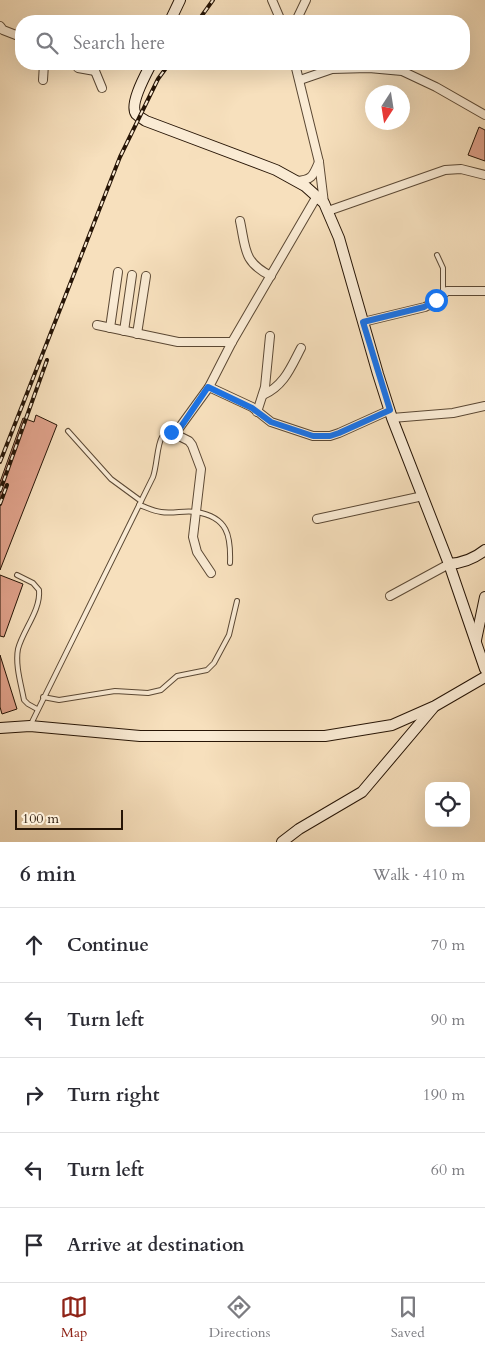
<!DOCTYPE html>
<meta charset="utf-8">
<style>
body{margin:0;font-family:Cardo,serif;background:#f2f2f3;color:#2b2b33}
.controls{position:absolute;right:15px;bottom:15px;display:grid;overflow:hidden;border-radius:10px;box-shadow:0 5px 20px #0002}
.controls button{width:45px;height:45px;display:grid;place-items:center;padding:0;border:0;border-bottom:1px solid #e1e1e2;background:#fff;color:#2b2b33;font:25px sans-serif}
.compass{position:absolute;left:365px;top:85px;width:45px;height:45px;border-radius:50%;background:#fff;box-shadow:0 5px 20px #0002;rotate:192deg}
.scale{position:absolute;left:15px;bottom:12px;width:108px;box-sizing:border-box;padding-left:5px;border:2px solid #271506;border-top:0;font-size:14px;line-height:18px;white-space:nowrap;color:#271506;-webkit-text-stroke:4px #faebd4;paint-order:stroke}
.stop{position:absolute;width:15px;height:15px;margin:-11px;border:4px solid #1a73e8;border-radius:50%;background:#fff}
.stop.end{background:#1a73e8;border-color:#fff;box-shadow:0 1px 5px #0008}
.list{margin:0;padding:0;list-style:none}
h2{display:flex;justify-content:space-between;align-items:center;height:65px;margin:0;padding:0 20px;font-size:21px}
h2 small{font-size:16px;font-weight:400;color:#7c7c81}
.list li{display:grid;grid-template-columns:32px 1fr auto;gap:15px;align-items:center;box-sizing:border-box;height:75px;padding:0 20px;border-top:1px solid #e1e1e2}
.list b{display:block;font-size:19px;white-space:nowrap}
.list em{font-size:16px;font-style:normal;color:#7c7c81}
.icon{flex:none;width:28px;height:28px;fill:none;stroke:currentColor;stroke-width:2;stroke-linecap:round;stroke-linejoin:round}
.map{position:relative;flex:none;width:485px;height:842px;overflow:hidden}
.search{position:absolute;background:#fff;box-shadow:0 5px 20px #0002;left:15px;right:15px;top:15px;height:55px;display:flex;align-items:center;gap:12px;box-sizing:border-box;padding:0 18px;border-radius:20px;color:#7c7c81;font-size:19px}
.sheet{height:440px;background:#fff}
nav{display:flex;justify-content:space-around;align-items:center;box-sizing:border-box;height:70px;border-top:1px solid #e1e1e2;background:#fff;font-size:14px;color:#7c7c81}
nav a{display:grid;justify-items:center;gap:2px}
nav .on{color:#8f2418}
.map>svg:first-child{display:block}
.building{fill:#dfa18a;stroke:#271506}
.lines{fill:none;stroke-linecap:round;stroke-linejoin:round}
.lane-casing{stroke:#5b4834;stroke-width:6}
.street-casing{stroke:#5b4834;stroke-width:10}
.secondary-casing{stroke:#271506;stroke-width:12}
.lane{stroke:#faebd4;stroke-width:4}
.street{stroke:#faebd4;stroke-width:8}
.secondary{stroke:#faebd4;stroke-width:10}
.rail-casing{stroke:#271506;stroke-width:4}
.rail{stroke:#faebd4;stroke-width:2;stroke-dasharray:5.5;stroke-linecap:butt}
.route{stroke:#1a73e8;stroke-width:6}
</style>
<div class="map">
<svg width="485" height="842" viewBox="0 0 485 842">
<rect width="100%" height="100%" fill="#f7e0bd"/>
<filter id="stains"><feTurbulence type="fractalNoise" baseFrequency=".004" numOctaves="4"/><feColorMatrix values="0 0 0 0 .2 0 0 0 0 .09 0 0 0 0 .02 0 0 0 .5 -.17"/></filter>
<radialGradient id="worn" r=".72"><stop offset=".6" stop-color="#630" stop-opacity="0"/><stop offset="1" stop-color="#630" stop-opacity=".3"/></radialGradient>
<g class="building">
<polygon points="316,64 348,64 348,66 316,67"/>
<polygon points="479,127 485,130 485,161 468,155"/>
<polygon points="36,415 57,425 0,570 0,482 23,418 34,422"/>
<polygon points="0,575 23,584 4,637 0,636"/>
<polygon points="0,655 17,709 2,714 0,707"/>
</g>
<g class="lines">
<defs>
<g id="lane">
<polyline points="437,255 443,268 443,293"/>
<polyline points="68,431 111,479 141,501"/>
<path d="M139 505C146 507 153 511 161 512 173 514 185 510 196 512 228 517 231 536 230 563"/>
<path d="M17 575 33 583 39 590C41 610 23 630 18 649 15 665 21 684 24 700L28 704 37 709"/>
<polyline points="43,697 59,700 115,691 148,693 161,690 177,676 207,670 214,663 229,635 237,601"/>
<path d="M31 724 153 477C157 466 157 445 162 437 165 432 171 432 176 431"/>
</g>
<g id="street">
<polyline points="272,0 281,21"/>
<polyline points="296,21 306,0"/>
<polyline points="0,26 3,30 21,37"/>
<polyline points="96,64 95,71 102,88"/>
<polyline points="295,64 319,162 324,203"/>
<polyline points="78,68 95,71"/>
<polyline points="43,80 44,64"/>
<polyline points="300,80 332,69 369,68 402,71 436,87 485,115"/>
<path d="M297 181C312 180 313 176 319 162"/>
<polyline points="328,211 445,170 461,169 485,175"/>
<path d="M240 221C246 249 243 262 271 276"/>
<polyline points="363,322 425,307 433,303 447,291 485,291"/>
<polyline points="97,325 178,342 232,342"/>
<polyline points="110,328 118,272"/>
<polyline points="124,331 132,275"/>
<polyline points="137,334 146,276"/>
<polyline points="209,387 252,407 271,422 313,436 330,436 339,433 390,410"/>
<path d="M263 395C284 386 291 367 301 348"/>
<polyline points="257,412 265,387 270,336"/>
<polyline points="392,418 453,413 485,406"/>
<polyline points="317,519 423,496"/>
<polyline points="211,573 197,552 193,537 201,469 192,445 189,441 179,436 177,431 209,387 232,342 317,196"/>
<polyline points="390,596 449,564"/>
</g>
<g id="secondary">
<polyline points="170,21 180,0"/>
<path d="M151 64C146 74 129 104 136 114 139 117 143 119 146 121L276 170 305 186 324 203 339 238 378 374 392 418 449 564 485 669"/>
<path d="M449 564C463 563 474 559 485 550"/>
<polyline points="476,640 485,597"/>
<polyline points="0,728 30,726 140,736 325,736 392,725 435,706 485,677"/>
<polyline points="282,842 299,829 362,792 433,708"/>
</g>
</defs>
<use href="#lane" class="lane-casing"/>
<use href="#street" class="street-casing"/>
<use href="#secondary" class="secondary-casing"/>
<use href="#lane" class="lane"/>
<use href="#street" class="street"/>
<use href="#secondary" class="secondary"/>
<defs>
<g id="rail">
<polyline points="198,21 213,0"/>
<polyline points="0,462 120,157 158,79 169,64"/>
<polyline points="0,491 47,360"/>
<polyline points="0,504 7,485"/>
</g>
</defs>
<use href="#rail" class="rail-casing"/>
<use href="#rail" class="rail"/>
</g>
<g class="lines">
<polyline class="route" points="171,432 178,431 208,387 252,408 271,422 313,436 330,436 339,433 390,410 363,322 424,307 436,300"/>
</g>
<rect width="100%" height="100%" filter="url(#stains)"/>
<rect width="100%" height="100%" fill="url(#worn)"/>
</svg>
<div class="controls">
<button><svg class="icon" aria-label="locate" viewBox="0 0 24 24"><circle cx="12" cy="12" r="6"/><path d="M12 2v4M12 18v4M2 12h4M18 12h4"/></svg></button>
</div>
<svg class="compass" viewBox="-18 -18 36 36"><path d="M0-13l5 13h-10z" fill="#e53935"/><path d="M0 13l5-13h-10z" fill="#7c7c81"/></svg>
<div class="scale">100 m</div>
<div class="stop" style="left:436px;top:300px"></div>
<div class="stop end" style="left:171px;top:432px"></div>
<div class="search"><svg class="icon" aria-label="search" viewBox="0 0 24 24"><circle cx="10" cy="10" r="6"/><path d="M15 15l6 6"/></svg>Search here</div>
</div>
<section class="sheet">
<h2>6 min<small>Walk · 410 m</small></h2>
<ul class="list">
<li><svg class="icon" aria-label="ahead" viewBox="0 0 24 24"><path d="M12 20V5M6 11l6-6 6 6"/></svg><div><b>Continue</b></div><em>70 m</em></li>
<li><svg class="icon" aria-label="left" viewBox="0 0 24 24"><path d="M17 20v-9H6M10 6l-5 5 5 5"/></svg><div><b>Turn left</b></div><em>90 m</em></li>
<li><svg class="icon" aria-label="right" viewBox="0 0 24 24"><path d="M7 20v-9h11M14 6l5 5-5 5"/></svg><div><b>Turn right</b></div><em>190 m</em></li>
<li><svg class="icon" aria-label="left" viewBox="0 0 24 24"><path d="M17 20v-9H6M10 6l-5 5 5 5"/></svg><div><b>Turn left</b></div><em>60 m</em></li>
<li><svg class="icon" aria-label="arrive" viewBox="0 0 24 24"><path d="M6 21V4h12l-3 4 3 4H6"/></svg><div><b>Arrive at destination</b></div></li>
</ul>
</section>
<nav>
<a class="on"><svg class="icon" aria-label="map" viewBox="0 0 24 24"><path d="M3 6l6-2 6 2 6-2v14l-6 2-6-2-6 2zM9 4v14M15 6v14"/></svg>Map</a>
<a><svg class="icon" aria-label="directions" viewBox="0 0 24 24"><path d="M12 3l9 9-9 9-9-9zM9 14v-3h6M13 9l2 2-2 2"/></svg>Directions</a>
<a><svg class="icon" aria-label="saved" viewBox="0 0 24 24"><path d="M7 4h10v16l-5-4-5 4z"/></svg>Saved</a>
</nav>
